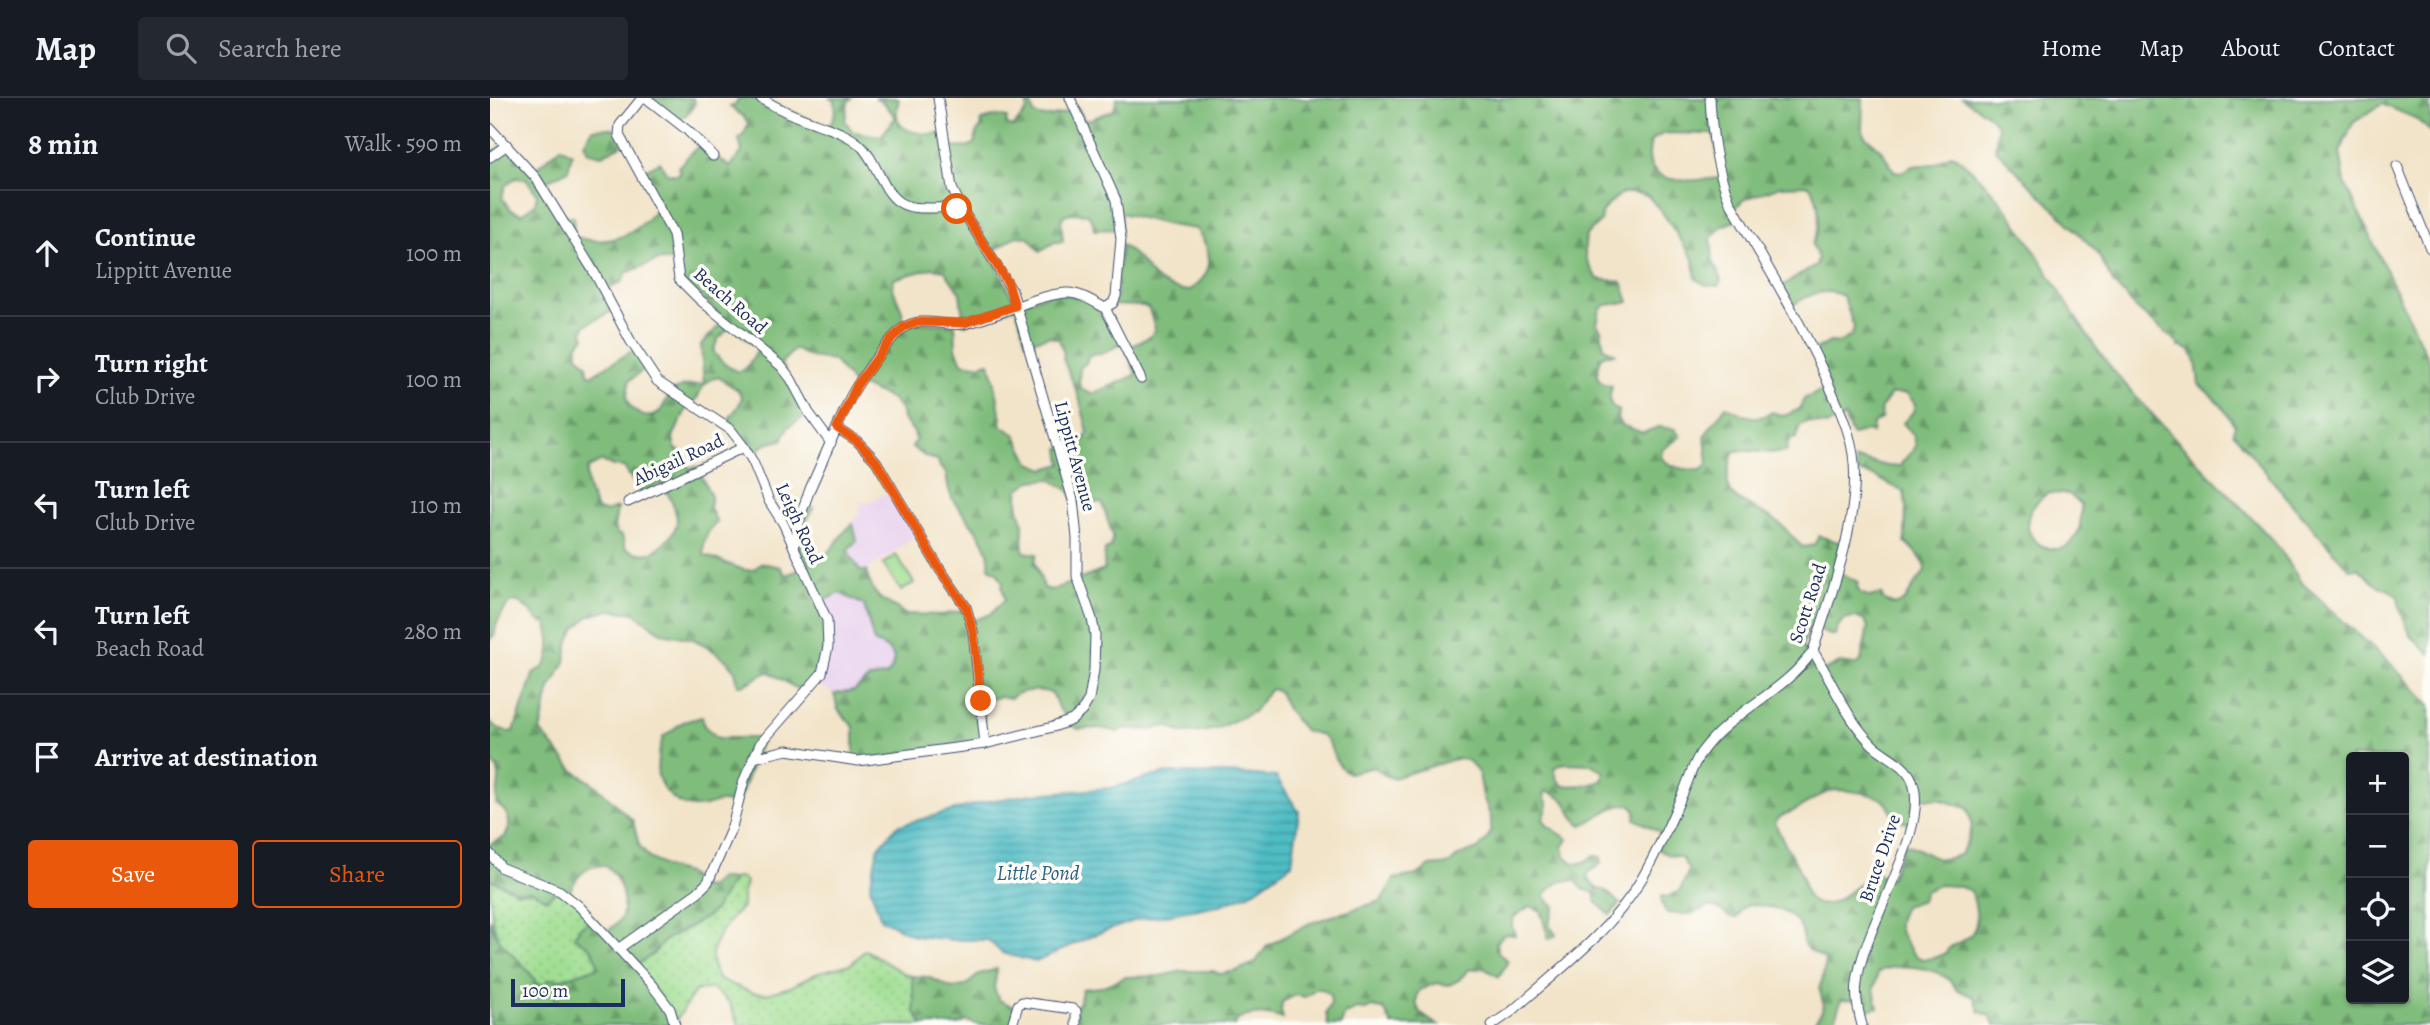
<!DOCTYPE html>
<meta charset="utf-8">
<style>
body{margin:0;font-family:Alegreya,serif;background:#242831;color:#f1f3f6}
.controls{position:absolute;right:21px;bottom:21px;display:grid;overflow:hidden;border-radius:7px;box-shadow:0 2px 5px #0004}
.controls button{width:63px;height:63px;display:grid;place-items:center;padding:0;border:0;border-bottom:2px solid #363941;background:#171b24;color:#f1f3f6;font:35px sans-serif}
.scale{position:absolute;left:21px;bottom:18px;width:114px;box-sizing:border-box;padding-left:7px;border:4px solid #1b2f5e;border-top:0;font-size:19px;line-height:24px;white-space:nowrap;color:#1b2f5e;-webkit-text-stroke:5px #fdfcf7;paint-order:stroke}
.stop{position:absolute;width:21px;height:21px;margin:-16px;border:5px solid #ea580c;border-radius:50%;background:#fff}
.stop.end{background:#ea580c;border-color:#fff;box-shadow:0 2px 7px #0008}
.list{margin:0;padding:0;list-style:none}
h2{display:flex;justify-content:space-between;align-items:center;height:91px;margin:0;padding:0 28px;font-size:30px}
h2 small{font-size:23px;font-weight:400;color:#9ea1a6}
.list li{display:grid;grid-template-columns:46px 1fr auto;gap:21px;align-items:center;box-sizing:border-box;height:126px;padding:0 28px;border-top:2px solid #363941}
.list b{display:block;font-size:26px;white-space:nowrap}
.list p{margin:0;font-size:23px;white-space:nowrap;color:#9ea1a6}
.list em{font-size:23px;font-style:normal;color:#9ea1a6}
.actions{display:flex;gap:14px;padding:21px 28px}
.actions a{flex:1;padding:16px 0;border:2px solid #ea580c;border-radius:7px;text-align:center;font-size:24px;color:#ea580c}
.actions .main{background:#ea580c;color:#fff}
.icon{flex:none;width:38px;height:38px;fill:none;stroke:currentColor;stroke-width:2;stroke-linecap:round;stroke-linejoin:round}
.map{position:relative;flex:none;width:1940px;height:927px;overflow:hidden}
header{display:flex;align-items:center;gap:42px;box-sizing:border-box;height:98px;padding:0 35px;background:#171b24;border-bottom:2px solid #363941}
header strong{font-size:33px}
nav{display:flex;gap:38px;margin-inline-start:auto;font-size:24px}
.search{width:490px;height:63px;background:#242831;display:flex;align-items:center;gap:18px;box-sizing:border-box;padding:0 24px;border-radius:7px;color:#9ea1a6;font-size:26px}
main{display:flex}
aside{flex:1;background:#171b24}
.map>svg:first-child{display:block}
.built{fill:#e8d2ef}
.grass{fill:url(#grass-dots);stroke:#5e8678;stroke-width:2}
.forest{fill:url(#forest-firs);stroke:#4e766d;stroke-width:2;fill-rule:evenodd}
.garden{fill:#a0de92;stroke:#5e8678;stroke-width:2}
.water{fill:url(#water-rules);stroke:#357692;stroke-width:2}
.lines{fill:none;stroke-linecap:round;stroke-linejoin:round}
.minor-casing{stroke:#3b4a6e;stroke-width:11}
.minor{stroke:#fff;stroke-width:9}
.route{stroke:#ea580c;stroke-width:9}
.labels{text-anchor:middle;stroke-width:7;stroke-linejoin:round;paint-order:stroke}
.street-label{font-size:19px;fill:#1b2f5e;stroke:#fdfcf7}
.water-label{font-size:21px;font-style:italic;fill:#2d6182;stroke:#fdfcf7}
</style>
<header>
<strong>Map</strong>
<div class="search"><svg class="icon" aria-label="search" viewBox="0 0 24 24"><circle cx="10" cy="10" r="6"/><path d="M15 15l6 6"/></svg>Search here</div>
<nav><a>Home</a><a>Map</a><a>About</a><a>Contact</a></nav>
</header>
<main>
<aside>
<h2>8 min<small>Walk · 590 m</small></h2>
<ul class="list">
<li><svg class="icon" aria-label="ahead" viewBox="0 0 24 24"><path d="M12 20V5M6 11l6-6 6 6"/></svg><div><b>Continue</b><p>Lippitt Avenue</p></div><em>100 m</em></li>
<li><svg class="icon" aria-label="right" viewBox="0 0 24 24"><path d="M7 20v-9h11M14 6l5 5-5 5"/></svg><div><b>Turn right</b><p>Club Drive</p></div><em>100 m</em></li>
<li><svg class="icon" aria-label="left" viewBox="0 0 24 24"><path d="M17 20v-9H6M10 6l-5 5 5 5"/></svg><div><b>Turn left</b><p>Club Drive</p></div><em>110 m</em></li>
<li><svg class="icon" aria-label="left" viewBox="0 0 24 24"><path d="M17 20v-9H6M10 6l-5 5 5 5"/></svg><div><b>Turn left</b><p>Beach Road</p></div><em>280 m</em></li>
<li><svg class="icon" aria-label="arrive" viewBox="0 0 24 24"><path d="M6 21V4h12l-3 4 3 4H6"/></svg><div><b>Arrive at destination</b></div></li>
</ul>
<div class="actions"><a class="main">Save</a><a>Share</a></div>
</aside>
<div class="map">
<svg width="1940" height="927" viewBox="0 0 1940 927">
<defs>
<pattern id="grass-dots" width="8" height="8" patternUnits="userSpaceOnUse" patternTransform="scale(1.75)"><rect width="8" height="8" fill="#a0de92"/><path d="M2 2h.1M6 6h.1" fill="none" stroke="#89bf80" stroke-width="1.8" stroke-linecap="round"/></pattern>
<pattern id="forest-firs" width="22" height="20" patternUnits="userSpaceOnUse" patternTransform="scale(1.75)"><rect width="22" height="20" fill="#80bd7c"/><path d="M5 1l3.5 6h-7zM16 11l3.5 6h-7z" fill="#689a69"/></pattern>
<pattern id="water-rules" width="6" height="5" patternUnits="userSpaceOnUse" patternTransform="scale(1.75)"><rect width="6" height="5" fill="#4fbdc5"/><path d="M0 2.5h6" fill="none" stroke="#419aa3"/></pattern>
</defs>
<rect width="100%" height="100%" fill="#fdfcf7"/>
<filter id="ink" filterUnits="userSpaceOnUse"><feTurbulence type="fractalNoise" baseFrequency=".0143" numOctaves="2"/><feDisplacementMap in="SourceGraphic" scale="14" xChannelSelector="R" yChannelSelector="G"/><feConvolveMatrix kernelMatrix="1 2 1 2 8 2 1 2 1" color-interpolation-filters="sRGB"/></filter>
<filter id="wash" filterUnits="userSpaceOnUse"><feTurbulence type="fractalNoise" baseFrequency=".00686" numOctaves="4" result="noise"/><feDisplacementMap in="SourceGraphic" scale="28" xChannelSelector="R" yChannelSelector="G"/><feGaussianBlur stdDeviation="1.57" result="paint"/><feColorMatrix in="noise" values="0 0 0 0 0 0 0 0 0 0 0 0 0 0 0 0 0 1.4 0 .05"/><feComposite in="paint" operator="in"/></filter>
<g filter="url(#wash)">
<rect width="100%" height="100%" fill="#f2e4c9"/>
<g class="built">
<polygon points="402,392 427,437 376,473 370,473 358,454 359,450 367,443 363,426 371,410 370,403 378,405"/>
<polygon points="350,495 374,507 404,559 402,570 397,577 378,581 364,593 344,596 324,584 333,503"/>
</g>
<g class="grass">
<path d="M250 779 256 784 252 798V809C240 821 222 841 222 859 222 866 225 874 228 881L263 895 277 896 300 889 330 874 361 866 375 852C386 857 414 878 422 878L425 914 433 927H249L239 904 222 890 205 893 186 923 147 867 163 855 176 841 197 831 225 811 238 787 243 781Z"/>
<path d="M0 781 28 794 42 793 56 801 69 791 78 795 80 792 79 795 106 824 99 848 107 857 109 869 69 882 62 881 56 886H47C40 872 28 864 17 854 0 834 0 806 0 781Z"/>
</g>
<g class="forest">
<polygon points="156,0 203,0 205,5 201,12 187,25"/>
<path d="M249 0H270L339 30 346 12 344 2 339 0H362L358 4 355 23 363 34 391 38 406 19 392 3 385 0H409C408 5 406 13 407 18 409 37 440 37 453 35L456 50 477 49 484 46 487 34 492 28 491 22 508 18 517 20 516 27 523 29 537 13V0H539L544 16C558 24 574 14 588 10L595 23 624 12 627 0H1373L1372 30 1374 37 1392 53 1404 73 1411 74 1423 68 1445 66 1462 56C1532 105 1571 212 1627 277 1676 335 1733 388 1784 444 1795 456 1801 471 1811 484 1818 492 1827 496 1834 506L1898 563 1940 607V927H1505L1500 918 1490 914 1484 899 1466 891C1458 869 1406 863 1388 874L1384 891 1388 909 1371 914 1367 902H1351L1343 927 1323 926 1332 913 1333 904 1329 890 1333 880 1335 861C1329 857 1316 853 1313 845 1312 841 1313 837 1312 833 1304 811 1280 809 1260 806L1253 810 1247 820 1238 818 1228 810 1219 808 1201 816 1176 815 1171 803 1172 798 1178 799 1190 793 1199 772 1191 759 1179 757 1164 749 1170 734 1145 721 1146 712 1141 707C1121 705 1109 720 1092 727 1083 720 1082 717 1077 707 1074 700 1064 696 1057 693L1054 697 1058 708 1053 721 1058 728 1078 741 1073 749 1075 758 1085 766 1095 764 1104 757 1111 759 1112 765 1099 774 1097 780 1106 790 1116 793 1130 806 1120 817 1107 805 1103 794 1093 791 1086 783C1069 781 1066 785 1054 797L1059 804 1065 808 1059 827 1066 837 1059 841 1050 812 1040 808 1024 819 1022 828 1025 837 1014 836 1006 845 1008 855 1018 863 1009 879 993 870 978 872 969 882 959 887 946 885 929 892C921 913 933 918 948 927H902L894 911 881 909 876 912 866 911 854 918 851 927H838L836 915 841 906 840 897 832 891H825L815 899 805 897 792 904 791 913 793 921C777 915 762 914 747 922L745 927H587L585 910 590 903 592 891 611 889 635 879 670 878 693 873H723L730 876 746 873 765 865 777 848 820 825 891 803 904 781 927 777 940 768 960 766 968 758 988 751 997 741 1001 731V720L993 698 989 676 980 664 973 661H965L903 680 896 678 884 669 859 675C834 662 850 634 815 634L797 611 789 594 782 591 777 595 763 614 728 630 713 634 693 635 677 628 658 632 634 630 628 634 611 630 588 631 575 622 576 620 567 607 563 596C552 591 529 591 521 600L508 599 494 603 493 642 372 664 364 659V629L348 612 344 596 364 593 378 581 397 577 402 570 404 559 398 551 384 544 374 507 350 495 333 503 338 529 329 575 314 595 279 574C266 577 262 587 248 587L245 573 236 562 217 548 203 541 173 535 144 515 120 512 99 518 85 531 79 542 75 564 60 590 50 633 83 672 108 689 143 723 149 747 159 760 178 770 196 775 214 790 220 789 230 780 243 781 225 811 217 819 176 841 163 856 147 867 187 927H0V821C6 851 35 861 47 886H56L58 881 69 882 108 869C106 852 98 847 84 839L90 829 103 821 117 834C122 829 130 824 132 818 137 800 129 777 115 767 94 768 87 778 78 796L69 791 56 801 42 793 28 794 0 781V746L15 739C23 725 19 714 6 706 6 691 16 673 0 664V624C8 630 14 636 24 633L44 574C65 569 62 538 55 523L52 525C40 517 26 488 13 514 9 521 5 527 5 536L0 541V57L14 46 43 73 71 49 82 56 78 72 53 85 71 117 84 119 83 138C117 150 148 138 168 108L151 74 170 64 177 75 187 77 190 75 188 69 210 46 240 69 252 54 249 41 255 35 258 25 253 18 240 9 246 6ZM1174 35 1224 36 1231 80C1199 83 1148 91 1161 43ZM25 80 36 81 47 96 45 106 32 116 21 112 12 100 15 88ZM1319 87C1331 100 1332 131 1322 146L1328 160 1326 167 1289 190 1300 209C1316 198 1334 188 1353 198L1364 229 1362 237 1349 245 1340 244 1324 253 1339 289 1314 301 1310 311 1294 318 1282 314C1268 325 1250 316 1236 308L1215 337 1218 366 1211 372C1195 371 1182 372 1171 359L1172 352 1190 339 1185 331 1168 329 1153 335 1131 327 1127 320 1129 313C1117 308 1119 299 1122 288L1111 285 1107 278 1110 259 1116 256H1126L1114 250 1111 232 1107 226 1110 211 1116 207 1139 204 1132 184 1108 181C1095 164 1093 158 1096 137L1111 123 1112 113 1130 96 1143 94 1158 98 1172 114 1204 162 1206 181 1216 187 1229 188 1231 181 1223 163 1221 140 1232 128 1249 121 1245 110 1253 102 1290 88ZM581 115 598 116 603 124 604 132 630 131 631 115 679 127 706 131C724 155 725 175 699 193 654 189 661 163 631 147L625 200 619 207 654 208 659 211 665 231 661 238 636 251 646 277 602 296 592 292 589 286 590 270 596 265 599 257 616 254 632 245 607 205 566 193 526 207 501 155 526 138 538 139 550 153 565 144H573L571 123 574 117ZM169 162 187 163 192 182 235 221 211 247 214 286C204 287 190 287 182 294 176 299 175 308 170 313 161 324 145 317 138 305 135 299 139 290 139 283L157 269 146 251C130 260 117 268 102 277L98 275 97 266 88 257V246L95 239 93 234 95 227 126 211 117 192 132 184 136 175ZM442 170 454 172 470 195 474 226 526 209 536 244 559 238 569 241 574 256 573 261 589 299 598 334 595 341 570 350 572 366 555 371 540 365 526 337 512 328C508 306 507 285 499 264L488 267 472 265 466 250 465 227 414 224 411 210 402 189 404 181ZM241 228 269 251 256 270 249 274C237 270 230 263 223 253L228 241ZM305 251 320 259 343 262 364 287 367 286 402 301 412 314 413 321 424 334 426 342 422 349 436 359 448 362 450 369 456 375C457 385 458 393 463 402 477 423 503 444 499 470L506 473 513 484 512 489 515 501 501 516 482 523 476 512 452 517 414 516C408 509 402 508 394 503 385 498 379 484 376 473H370L358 454 359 450 367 443 363 426C348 436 348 450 331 459L317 452 316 424 323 410 318 407C305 433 304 442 312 471L295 477 290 469 272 465 263 472H254L214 457C212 446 217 431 227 425L220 410 221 398 207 369 199 371 191 354 185 350 183 339 199 305 205 304C211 292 214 282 228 279L248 292 252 299 249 307 236 325 261 357 276 346 292 342 299 328 319 316 291 265ZM1401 296H1417L1425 306 1423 314 1413 325 1424 338 1426 348C1421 356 1415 359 1410 368 1395 371 1383 362 1365 362L1369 375C1386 376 1398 387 1414 393L1416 407 1415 444C1452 478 1429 470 1415 503L1405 507 1394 503 1391 496 1380 499 1370 495 1367 489 1368 484 1343 472 1351 445 1329 438 1324 447 1313 449C1302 441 1296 429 1285 422 1250 400 1225 404 1244 353 1262 351 1278 357 1296 354L1299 342 1306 340 1310 327 1317 324 1337 327 1354 319 1362 337 1377 333 1382 335 1383 326 1392 320 1390 312ZM112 363 123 368 134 369 150 395 172 385C178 396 186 409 187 421 187 429 183 436 178 441 164 457 155 460 135 450L132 438 127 436 124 430 127 410 115 414 107 412C100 398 94 385 98 370ZM560 381 580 393 584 407 594 404 612 405 623 438 621 449 615 452 614 472 562 492 554 490 545 464 547 456 534 454C530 443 534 435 533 426 530 411 526 407 529 391L541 383ZM1558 395 1579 396 1591 407C1596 490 1496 438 1558 395ZM1366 519 1375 523 1378 529 1371 563 1364 567 1350 565 1333 574 1312 548 1320 528 1340 537H1345C1349 525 1352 519 1366 519ZM1861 659H1914V901H1861ZM1074 665 1101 666 1114 674 1112 683 1099 687 1073 688 1067 681 1064 670ZM1343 692C1355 692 1382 695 1393 702 1399 705 1402 715 1405 721L1420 726 1425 700 1449 701 1477 710C1486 731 1480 737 1471 756 1443 769 1440 753 1415 746L1400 780 1387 775H1382C1367 787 1335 822 1318 799 1314 793 1314 784 1312 778 1304 759 1291 743 1285 724 1291 716 1297 716 1305 712 1318 705 1328 697 1343 692ZM1449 787 1468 788 1481 793C1486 807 1492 830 1477 840 1469 845 1459 847 1455 856 1437 863 1428 865 1418 848 1407 830 1404 829 1414 808L1432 802 1435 793Z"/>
<path d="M1472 0H1940V33L1925 20 1892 6 1863 25 1850 54 1855 85 1940 265V556L1921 538 1911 514 1908 499 1901 493 1886 487 1868 470 1859 471 1800 404 1743 334 1745 328 1731 307 1709 286 1706 263 1700 253 1691 248 1689 249 1687 244 1646 210 1623 185 1607 154 1505 51 1508 28C1498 13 1486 10 1472 0Z"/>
<polygon points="119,30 129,33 132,47 112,57 98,54 94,45 103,31"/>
<path d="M212 619 214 628 228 640H272L247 707C222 699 224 710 204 709 188 709 172 693 168 678 166 667 170 649 173 639L193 624Z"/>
<polygon points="507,871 504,890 509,902 526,910 522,927 489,927 477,923 468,927 433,927 425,914 422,878 438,879 462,890 475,888 490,876"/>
</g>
<polygon class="garden" points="406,457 424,485 411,493 393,466"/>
<polygon class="water" points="676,675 743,675 786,679 809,714 802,766 759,796 730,807 647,822 604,837 546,864 512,855 498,842 464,842 424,838 391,821 380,789 388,750 407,728 498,703 543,696 621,690"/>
</g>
<g filter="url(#ink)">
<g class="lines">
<defs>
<g id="minor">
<polyline points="152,0 130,27 129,37 183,136 189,181 210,202 291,268 301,281 319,315 341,345"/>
<polyline points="156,0 197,32 223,58"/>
<path d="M270 0C287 10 306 19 325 25 340 31 356 35 369 46 387 62 391 92 409 104 427 116 453 105 473 113"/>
<polyline points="580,0 626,102 631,141 626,198 623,205 615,210"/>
<polyline points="0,30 46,80 104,174 140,242 167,283 241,332 254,349 263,364 279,403 293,425 337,522 338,549 332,575 270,646 254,682 242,729 218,784 208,794 128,851"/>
<polyline points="0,59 17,47"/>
<polyline points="1907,68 1940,150"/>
<polyline points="347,330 367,343 386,363 449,470 476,509 483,533 495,646"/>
<polyline points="138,404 254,349"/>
<path d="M304 450 310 419 320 391 360 300C368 284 401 237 415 229 432 218 455 229 473 226 508 220 540 198 576 195 589 194 604 204 615 210L651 281"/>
<path d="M1323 553C1342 583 1357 622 1383 647 1395 658 1416 666 1422 682 1442 731 1372 829 1367 885 1365 899 1368 913 1372 927"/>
<polyline points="263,660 297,652 368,663 495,646 563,629 582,622 592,613 599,601 604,572 605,537 602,521 587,478 587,440 583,402 522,193 473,113 462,90 448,0"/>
<polyline points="0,756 12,770 70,793 89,808 161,886 180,911 185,927"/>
<polyline points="522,927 528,907 532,904 583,911 586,913 586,927"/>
<path d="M1002 927 1021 914C1066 874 1120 835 1151 782 1167 755 1180 725 1193 695 1199 682 1203 664 1213 652 1243 612 1294 595 1323 553 1341 497 1372 414 1363 356 1360 335 1351 315 1343 296 1315 229 1276 167 1240 104 1226 70 1222 37 1220 0"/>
</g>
</defs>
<use href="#minor" class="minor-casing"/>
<use href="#minor" class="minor"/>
</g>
</g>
<g class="lines" filter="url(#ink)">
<polyline class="route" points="467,111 473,113 518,185 525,208 475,225 427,224 414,229 402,240 367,287 347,330 367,343 386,363 449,470 476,509 483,533 491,603"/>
</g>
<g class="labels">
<g class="street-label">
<text transform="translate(241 202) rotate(41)" y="7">Beach Road</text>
<text transform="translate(586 358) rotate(75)" y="7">Lippitt Avenue</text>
<text transform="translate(188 361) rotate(-25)" y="7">Abigail Road</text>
<text transform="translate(310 425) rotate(65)" y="7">Leigh Road</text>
<text transform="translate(1317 505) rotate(-72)" y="7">Scott Road</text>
<text transform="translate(1389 760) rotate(-71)" y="7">Bruce Drive</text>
</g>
<g class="water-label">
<text x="548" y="782">Little Pond</text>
</g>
</g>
</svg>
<div class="controls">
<button>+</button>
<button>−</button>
<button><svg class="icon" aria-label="locate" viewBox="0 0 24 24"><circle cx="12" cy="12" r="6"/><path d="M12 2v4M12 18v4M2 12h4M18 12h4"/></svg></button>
<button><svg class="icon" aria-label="layers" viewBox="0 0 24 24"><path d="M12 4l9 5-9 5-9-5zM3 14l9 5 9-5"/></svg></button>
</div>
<div class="scale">100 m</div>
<div class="stop" style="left:467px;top:111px"></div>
<div class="stop end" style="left:491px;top:603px"></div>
</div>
</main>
